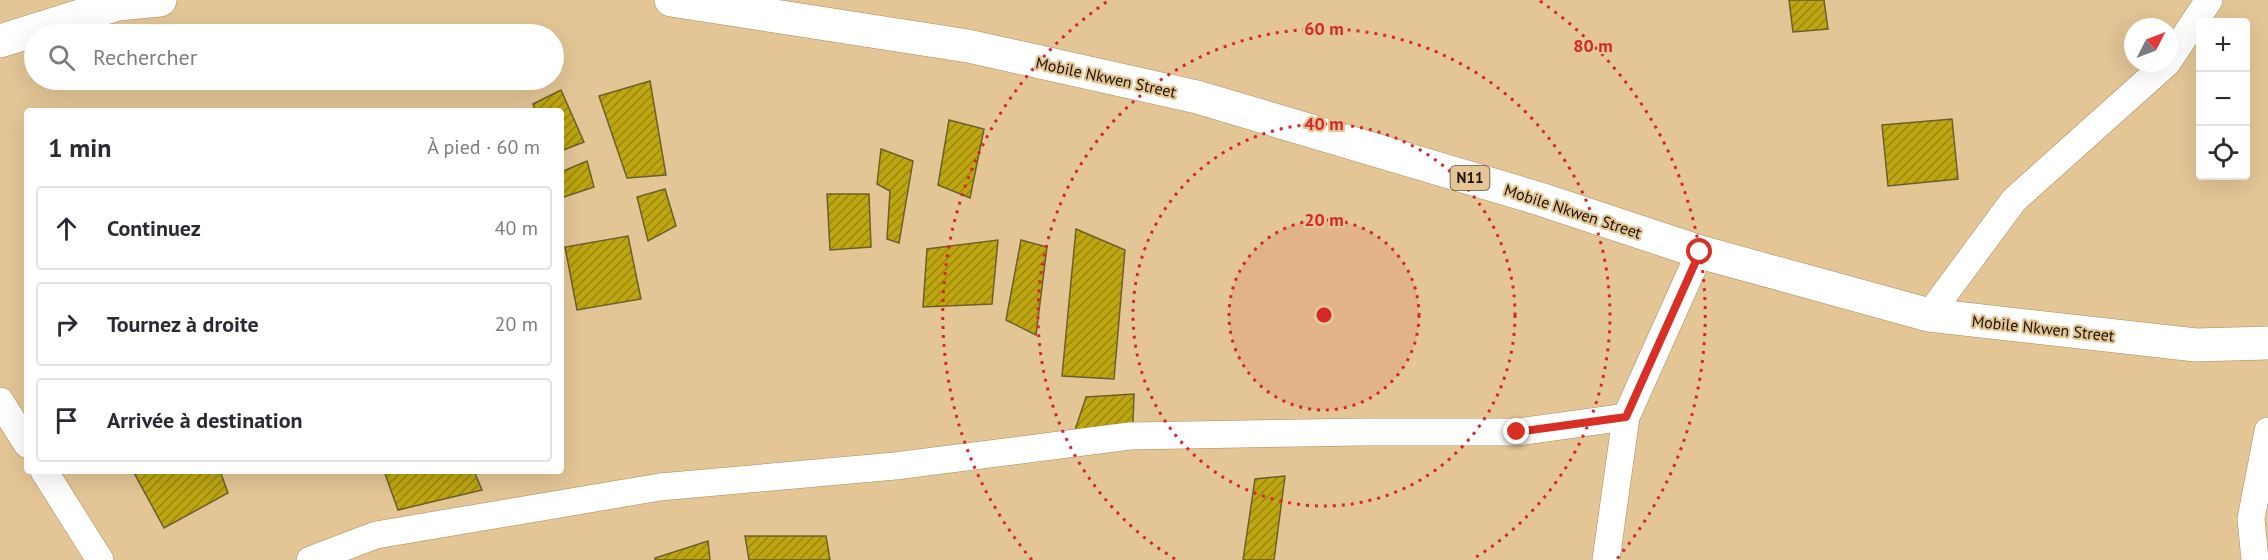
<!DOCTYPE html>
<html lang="fr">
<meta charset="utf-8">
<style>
body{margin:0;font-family:"PT Sans",sans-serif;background:#f2f2f3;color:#2b2b33}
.controls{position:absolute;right:18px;top:18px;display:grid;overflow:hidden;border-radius:6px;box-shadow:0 6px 24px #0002}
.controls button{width:54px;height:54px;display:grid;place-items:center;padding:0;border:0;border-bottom:2px solid #e1e1e2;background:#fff;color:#2b2b33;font:30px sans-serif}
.compass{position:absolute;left:2124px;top:18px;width:54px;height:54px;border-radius:50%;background:#fff;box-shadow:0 6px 24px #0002;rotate:48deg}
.stop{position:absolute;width:18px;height:18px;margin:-14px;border:4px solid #d93025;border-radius:50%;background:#fff}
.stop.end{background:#d93025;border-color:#fff;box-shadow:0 2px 6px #0008}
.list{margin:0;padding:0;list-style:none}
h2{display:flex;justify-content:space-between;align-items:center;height:78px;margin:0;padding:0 24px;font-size:26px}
h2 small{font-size:20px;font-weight:400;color:#7c7c81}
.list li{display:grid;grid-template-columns:39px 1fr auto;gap:18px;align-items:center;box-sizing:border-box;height:84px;margin:0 12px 12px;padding:0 12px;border:2px solid #e1e1e2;border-radius:6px}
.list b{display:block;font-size:22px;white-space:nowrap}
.list em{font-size:20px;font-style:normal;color:#7c7c81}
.icon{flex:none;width:33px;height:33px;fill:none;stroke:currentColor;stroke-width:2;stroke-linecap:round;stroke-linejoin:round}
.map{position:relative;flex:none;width:2268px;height:560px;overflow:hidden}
.search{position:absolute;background:#fff;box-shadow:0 6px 24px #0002;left:24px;top:24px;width:540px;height:66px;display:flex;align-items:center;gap:15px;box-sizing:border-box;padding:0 21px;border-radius:33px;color:#7c7c81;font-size:22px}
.panel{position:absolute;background:#fff;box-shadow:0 6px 24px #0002;left:24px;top:108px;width:540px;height:366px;border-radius:6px}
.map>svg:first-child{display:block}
.building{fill:url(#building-hatch);stroke:#6a602d;stroke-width:1.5}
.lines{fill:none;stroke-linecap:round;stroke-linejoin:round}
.minor-casing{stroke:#a88b5d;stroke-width:28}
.trunk-casing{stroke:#a88b5d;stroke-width:34}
.minor{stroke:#fff;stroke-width:27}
.trunk{stroke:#fff;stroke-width:33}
.route{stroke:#d93025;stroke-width:8}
.ring{fill:none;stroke:#d62828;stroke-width:3;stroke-dasharray:3 6}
.labels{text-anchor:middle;stroke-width:4.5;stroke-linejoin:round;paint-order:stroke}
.shield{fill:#e4c696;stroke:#59482e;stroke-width:1.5}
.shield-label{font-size:15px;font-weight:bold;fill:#1d1202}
.street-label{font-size:16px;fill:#1d1202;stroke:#e4c696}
.centre{fill:#d62828;stroke:#e4c696;stroke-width:3}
.ring-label{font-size:18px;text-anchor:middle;font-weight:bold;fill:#d62828;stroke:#e4c696;stroke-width:4.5;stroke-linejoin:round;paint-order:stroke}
</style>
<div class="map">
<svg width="2268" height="560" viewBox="0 0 2268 560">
<defs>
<pattern id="building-hatch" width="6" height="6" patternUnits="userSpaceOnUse" patternTransform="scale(1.5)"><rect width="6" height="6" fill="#bea611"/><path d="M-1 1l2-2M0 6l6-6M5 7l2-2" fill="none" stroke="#9a860e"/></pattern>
</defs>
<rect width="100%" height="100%" fill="#e4c696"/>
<g class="building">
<polygon points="1789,0 1824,0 1828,29 1793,32"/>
<polygon points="650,81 666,175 627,178 599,96"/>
<polygon points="561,90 584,142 561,151 561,111 535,111 533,104"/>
<polygon points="1952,119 1958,179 1888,186 1882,125"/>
<polygon points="949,120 984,129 970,198 938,185"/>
<polygon points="881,149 913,161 899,243 887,239 890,191 877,184"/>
<polygon points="587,161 594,187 561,198 561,172"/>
<polygon points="665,189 676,226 648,241 637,197"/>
<polygon points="827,194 869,194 871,247 830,250"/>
<polygon points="1076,229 1125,250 1114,379 1062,376"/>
<polygon points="628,236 641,299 577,310 565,247"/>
<polygon points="998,240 992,304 923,307 927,249"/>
<polygon points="1021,240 1047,247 1036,335 1006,320"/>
<polygon points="1134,394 1133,423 1074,433 1086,397"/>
<polygon points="133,471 220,471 228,493 164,528"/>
<polygon points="384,471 474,471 482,490 398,510"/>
<polygon points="1285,476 1274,560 1243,560 1255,479"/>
<polygon points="745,536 826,536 830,560 749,560"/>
<polygon points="708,541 710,560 655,560 655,558"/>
</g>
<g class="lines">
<defs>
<g id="minor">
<polyline points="2169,60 2209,0"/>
<polyline points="1929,315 2014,200 2167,63"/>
<polyline points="0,401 27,444"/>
<polyline points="44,471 100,560"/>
<polyline points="310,560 376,535 660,487 895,466 1130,436 1362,432 1517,432 1626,417"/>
<polyline points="1606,560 1626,417 1700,252"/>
<polyline points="2255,560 2251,519 2268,431"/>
</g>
<g id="trunk">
<polyline points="671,0 968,46 1197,97 1540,199 1700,252 1929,315 2196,345 2268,343"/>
<polyline points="0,41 118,4 160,0"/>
</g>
</defs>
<use href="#minor" class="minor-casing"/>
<use href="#trunk" class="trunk-casing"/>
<use href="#minor" class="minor"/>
<use href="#trunk" class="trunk"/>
</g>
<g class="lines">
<polyline class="route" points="1517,432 1626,417 1700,252"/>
</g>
<circle cx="1324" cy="315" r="95" fill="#d62828" fill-opacity=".12"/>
<g class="ring">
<circle cx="1324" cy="315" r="95"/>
<circle cx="1324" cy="315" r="191"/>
<path d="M1175 559A286 286 0 1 1 1473 559"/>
<path d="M1032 560A381 381 0 0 1 1108 1M1540 1A381 381 0 0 1 1616 560"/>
</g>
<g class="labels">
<rect class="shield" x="1450.5" y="166" width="39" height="24" rx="4.5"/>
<g class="shield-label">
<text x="1470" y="183">N11</text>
</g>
<g class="street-label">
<text transform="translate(1106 77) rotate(12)" y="6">Mobile Nkwen Street</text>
<text transform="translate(1573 211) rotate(18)" y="6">Mobile Nkwen Street</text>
<text transform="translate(2043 328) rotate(6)" y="6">Mobile Nkwen Street</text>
</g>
</g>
<circle cx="1324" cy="315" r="9" class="centre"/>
<g class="ring-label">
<text x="1324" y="35">60 m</text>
<text x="1593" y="52">80 m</text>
<text x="1324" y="130">40 m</text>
<text x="1324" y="226">20 m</text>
</g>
</svg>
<div class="controls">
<button>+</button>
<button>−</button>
<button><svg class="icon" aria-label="locate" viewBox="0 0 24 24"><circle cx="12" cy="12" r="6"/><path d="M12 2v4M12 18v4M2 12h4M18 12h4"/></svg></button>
</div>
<svg class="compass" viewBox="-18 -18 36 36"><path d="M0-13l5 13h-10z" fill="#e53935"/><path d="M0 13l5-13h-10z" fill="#7c7c81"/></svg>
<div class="stop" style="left:1700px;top:252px"></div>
<div class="stop end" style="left:1517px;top:432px"></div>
<div class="search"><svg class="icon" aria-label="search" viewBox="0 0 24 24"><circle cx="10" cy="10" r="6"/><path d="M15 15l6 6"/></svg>Rechercher</div>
<section class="panel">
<h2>1 min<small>À pied · 60 m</small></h2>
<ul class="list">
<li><svg class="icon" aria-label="ahead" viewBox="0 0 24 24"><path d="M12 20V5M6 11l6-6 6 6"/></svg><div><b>Continuez</b></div><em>40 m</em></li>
<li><svg class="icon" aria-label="right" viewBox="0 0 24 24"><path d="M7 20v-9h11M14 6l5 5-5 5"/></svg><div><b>Tournez à droite</b></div><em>20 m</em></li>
<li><svg class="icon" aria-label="arrive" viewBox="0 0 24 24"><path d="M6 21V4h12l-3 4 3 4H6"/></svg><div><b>Arrivée à destination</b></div></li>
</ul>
</section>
</div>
